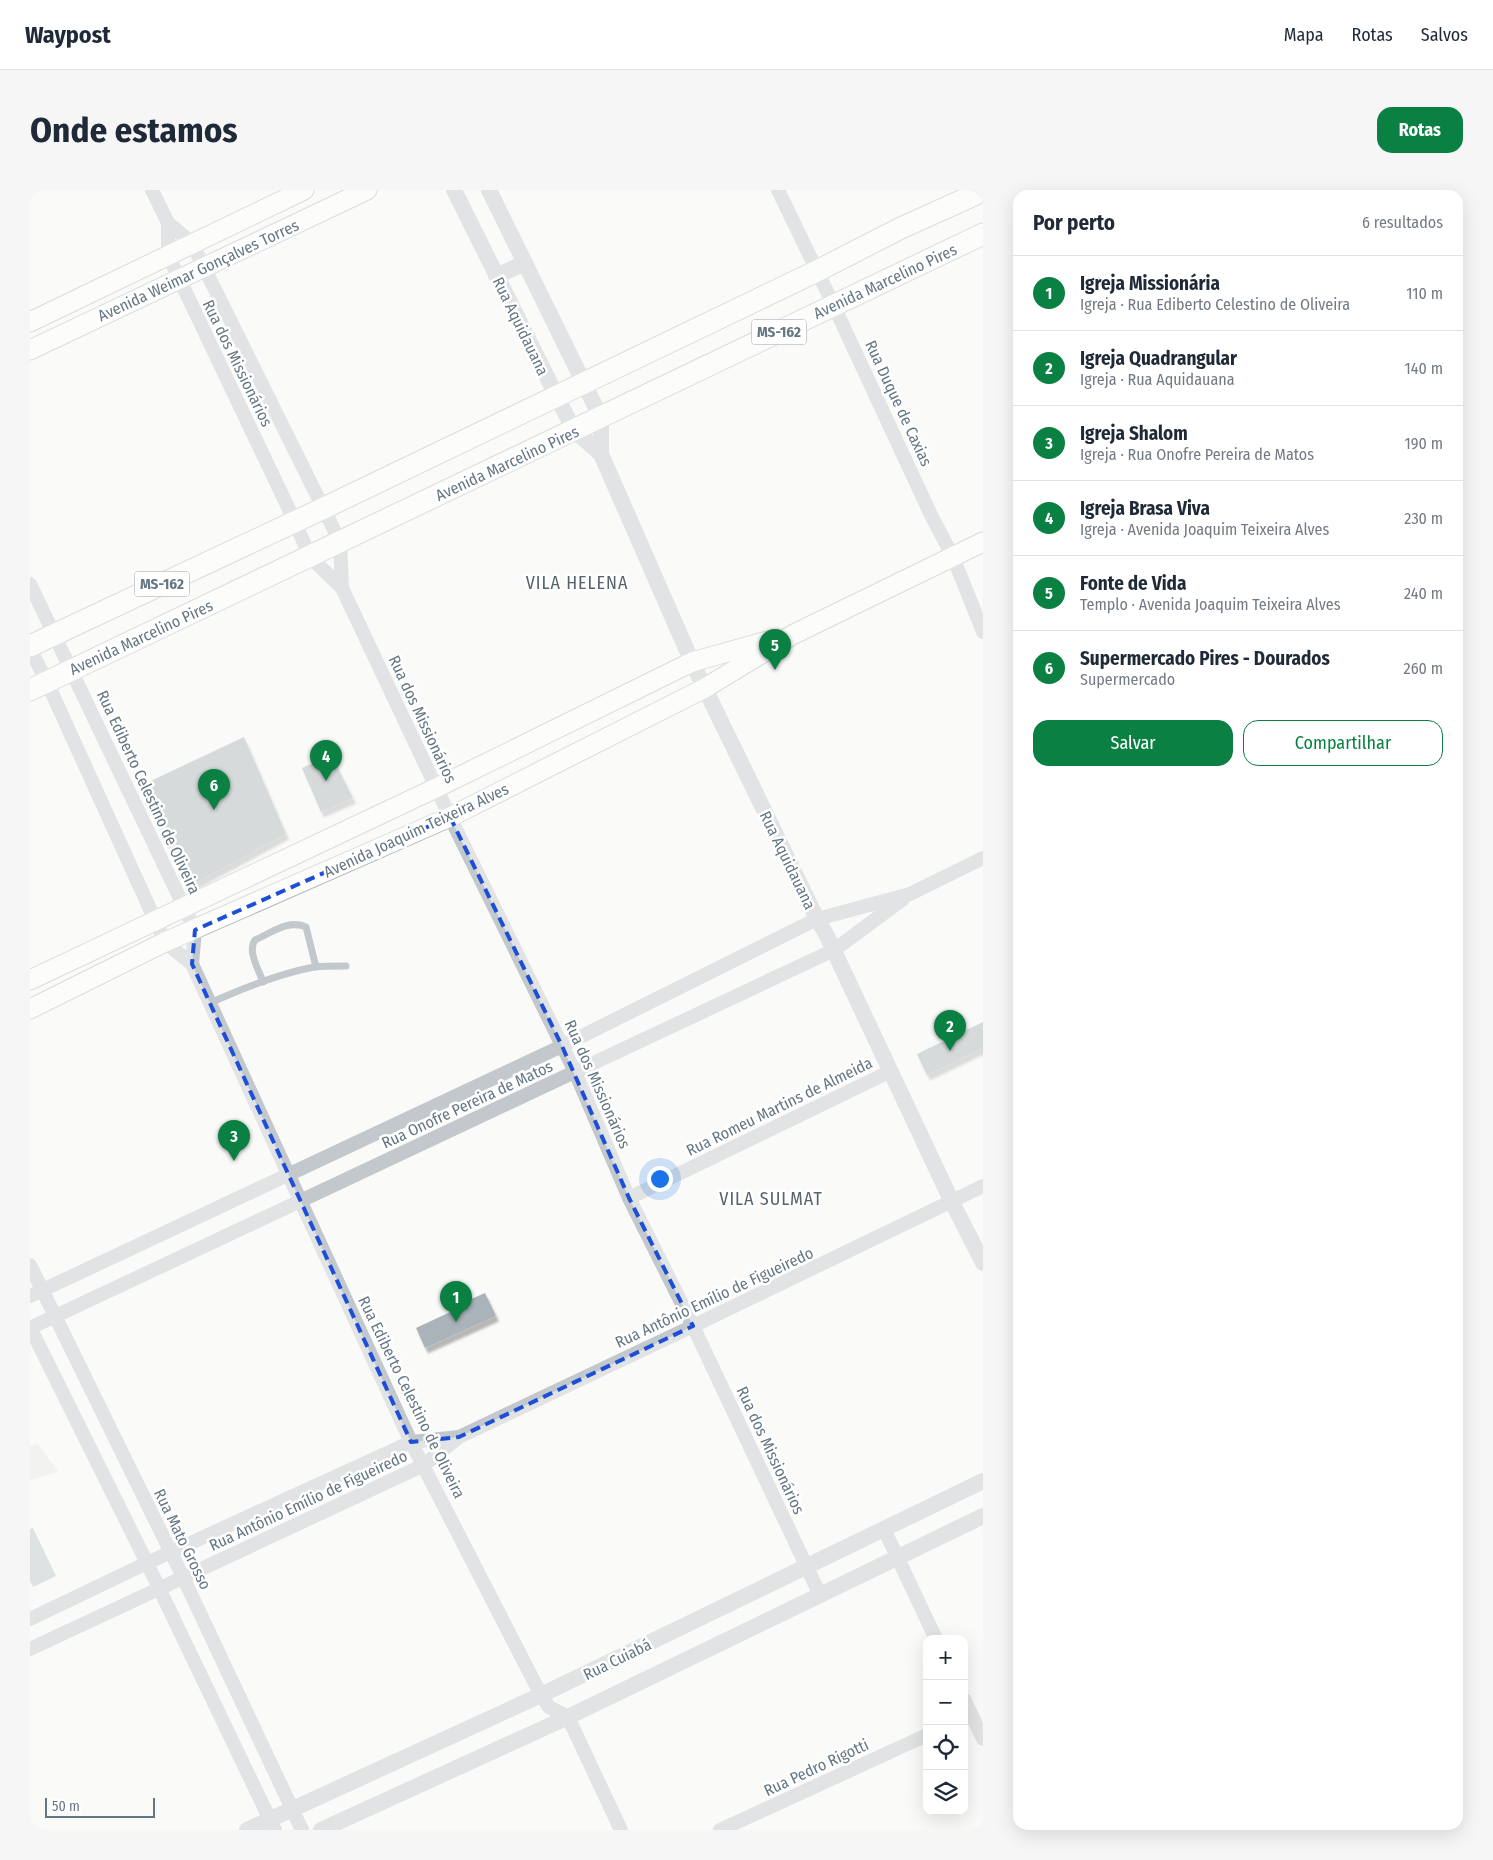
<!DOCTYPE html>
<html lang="pt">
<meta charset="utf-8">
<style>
body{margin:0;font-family:"Fira Sans Condensed",sans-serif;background:#f6f6f7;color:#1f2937}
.controls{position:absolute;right:15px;bottom:15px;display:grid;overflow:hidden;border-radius:10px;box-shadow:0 5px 20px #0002}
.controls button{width:45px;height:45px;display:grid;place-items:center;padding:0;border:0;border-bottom:1px solid #e0e1e3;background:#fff;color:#1f2937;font:25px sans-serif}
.scale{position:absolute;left:15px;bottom:12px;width:110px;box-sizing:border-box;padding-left:5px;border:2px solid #657683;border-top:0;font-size:14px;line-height:18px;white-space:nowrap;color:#657683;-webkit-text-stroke:4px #fff;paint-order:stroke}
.you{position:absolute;left:629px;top:988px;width:18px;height:18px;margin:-12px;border:4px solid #fff;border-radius:50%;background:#1a73e8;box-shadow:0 0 0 8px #1a73e833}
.badge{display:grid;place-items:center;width:32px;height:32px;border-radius:50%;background:#0b8043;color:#fff;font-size:16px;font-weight:700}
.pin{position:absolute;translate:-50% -41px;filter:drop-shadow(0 1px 2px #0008)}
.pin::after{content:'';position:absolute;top:26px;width:18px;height:15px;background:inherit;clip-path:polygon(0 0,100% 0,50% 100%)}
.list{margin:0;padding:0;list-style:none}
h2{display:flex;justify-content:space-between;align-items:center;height:65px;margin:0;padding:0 20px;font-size:21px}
h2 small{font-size:16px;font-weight:400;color:#747a83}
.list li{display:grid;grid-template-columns:32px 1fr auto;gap:15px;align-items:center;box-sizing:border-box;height:75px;padding:0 20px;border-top:1px solid #e0e1e3}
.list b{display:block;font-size:19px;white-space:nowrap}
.list p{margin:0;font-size:16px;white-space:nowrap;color:#747a83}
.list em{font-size:16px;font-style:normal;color:#747a83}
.actions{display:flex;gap:10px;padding:15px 20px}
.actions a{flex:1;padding:11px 0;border:1px solid #0b8043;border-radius:15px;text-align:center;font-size:18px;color:#0b8043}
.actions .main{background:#0b8043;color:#fff}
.icon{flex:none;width:28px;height:28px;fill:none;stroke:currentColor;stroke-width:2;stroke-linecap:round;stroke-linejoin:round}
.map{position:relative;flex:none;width:953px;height:1640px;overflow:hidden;border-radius:15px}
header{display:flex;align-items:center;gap:30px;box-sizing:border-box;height:70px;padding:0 25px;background:#fff;border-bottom:1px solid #e0e1e3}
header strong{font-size:24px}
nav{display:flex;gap:28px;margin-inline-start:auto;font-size:18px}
.intro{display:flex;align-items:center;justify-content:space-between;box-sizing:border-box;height:120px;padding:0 30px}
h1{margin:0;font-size:35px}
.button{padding:12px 22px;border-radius:15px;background:#0b8043;color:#fff;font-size:18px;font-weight:700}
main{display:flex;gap:30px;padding:0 30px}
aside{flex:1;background:#fff;border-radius:15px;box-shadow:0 5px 20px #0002}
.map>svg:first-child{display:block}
.built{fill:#e8e9e9}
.water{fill:#bbc7cb}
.building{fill:#aab3b9;filter:url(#shadow)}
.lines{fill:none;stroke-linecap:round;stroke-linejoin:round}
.secondary-casing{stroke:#b3babf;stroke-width:21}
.primary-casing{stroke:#b5babe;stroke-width:23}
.service{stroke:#c3c8cc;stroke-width:7}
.minor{stroke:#c3c8cc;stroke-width:14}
.tertiary{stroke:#c3c8cc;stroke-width:16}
.secondary{stroke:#fff;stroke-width:19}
.primary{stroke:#fff;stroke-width:21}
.marked{fill:none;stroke:#1d4ed8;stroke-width:4;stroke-dasharray:10 6;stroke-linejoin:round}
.labels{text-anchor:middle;stroke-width:5;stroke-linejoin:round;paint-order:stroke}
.shield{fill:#fff;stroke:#939fa8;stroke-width:1}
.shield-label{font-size:15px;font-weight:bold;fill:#657683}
.street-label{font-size:16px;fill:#657683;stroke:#fff}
.neighbourhood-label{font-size:18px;letter-spacing:1px;fill:#57646e;stroke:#fff}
</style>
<header>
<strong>Waypost</strong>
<nav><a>Mapa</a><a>Rotas</a><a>Salvos</a></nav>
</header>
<div class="intro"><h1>Onde estamos</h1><a class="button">Rotas</a></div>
<main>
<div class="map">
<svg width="953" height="1640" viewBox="0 0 953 1640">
<defs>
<filter id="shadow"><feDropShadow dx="3" dy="5.5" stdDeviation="1" flood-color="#0004"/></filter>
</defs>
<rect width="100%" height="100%" fill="#fafaf8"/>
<polygon class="built" points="8,1254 28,1282 0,1290 0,1256"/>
<polygon class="water" points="3,1338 26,1386 3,1397 0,1391 0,1339"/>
<g class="building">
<polygon points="214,547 256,644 158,697 110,596"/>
<polygon points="301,565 323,608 291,622 272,578"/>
<polygon points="953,832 953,858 897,885 887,864"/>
<polygon points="455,1103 466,1126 395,1158 386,1138 431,1117 430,1114"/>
</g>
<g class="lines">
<defs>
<g id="secondary">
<polyline points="0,132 274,0"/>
<polyline points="0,160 337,0"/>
<polyline points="0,790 406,598 662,472 741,450"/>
<polyline points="0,819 135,752 420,627 675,498 764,444 953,352"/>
</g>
<g id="primary">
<polyline points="0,456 292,319 787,81 871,38 953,1"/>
<polyline points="0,500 953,44"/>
</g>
</defs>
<use href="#secondary" class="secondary-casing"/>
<use href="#primary" class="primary-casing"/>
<g class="service">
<path d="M233 792C229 780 217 761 225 750 241 743 259 729 276 737L286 777"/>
<path d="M180 813C213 798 248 784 284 777 294 776 305 776 316 776"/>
</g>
<g class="minor">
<polyline points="122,0 138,33 162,53 310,352 312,398"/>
<polyline points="748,0 804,116 901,325 923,367 953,442"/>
<polyline points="138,33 138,65 265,332 280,367 312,398 420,627 545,882 599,1008 663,1136 790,1405"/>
<polyline points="0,394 165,740 162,774"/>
<polyline points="0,459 17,492 135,752 162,774 381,1252 511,1505 519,1517 538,1527 591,1640"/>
<polyline points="599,1008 861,881"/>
<polyline points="0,1075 153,1387 272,1640"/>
<polyline points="0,1106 532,856 787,729 880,704 953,668"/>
<polyline points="0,1137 117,1373 245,1640"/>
<polyline points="0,1138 804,760 873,709"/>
<polyline points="854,1339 906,1449"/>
<polyline points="0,1429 117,1373 381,1252 429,1247"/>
<polyline points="0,1459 394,1275 429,1247 663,1136 953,996"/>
<polyline points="934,1509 953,1549"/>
<polyline points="690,1640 897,1545"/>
</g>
<g class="tertiary">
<polyline points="424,0 534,221 545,241 571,264 662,472 787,729 796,744 922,1012 953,1073"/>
<polyline points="459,0 571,228 571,264"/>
<polyline points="466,86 495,73"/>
<polyline points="217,1640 511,1505 953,1291"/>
<polyline points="291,1640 538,1527 953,1326"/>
</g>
<use href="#secondary" class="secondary"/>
<use href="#primary" class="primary"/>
</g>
<path d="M0 0H953V1640H0ZM420 627 532 856 599 1008 663 1136 429 1247 381 1252 162 774 165 740Z" fill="#fafaf8" fill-opacity=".55" fill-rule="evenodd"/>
<path class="marked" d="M420 627 532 856 599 1008 663 1136 429 1247 381 1252 162 774 165 740Z"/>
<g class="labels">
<g class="shield">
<rect x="721.5" y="129.5" width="55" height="25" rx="4"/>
<rect x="104.5" y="381.5" width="55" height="25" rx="4"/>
</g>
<g class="shield-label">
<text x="749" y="147">MS-162</text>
<text x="132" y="399">MS-162</text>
</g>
<g class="street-label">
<text transform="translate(168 80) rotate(-25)" y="6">Avenida Weimar Gonçalves Torres</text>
<text transform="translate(855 91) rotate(-25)" y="6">Avenida Marcelino Pires</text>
<text transform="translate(491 136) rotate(64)" y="6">Rua Aquidauana</text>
<text transform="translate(208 173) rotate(64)" y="6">Rua dos Missionários</text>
<text transform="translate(869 213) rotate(65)" y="6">Rua Duque de Caxias</text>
<text transform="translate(477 273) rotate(-25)" y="6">Avenida Marcelino Pires</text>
<text transform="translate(111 447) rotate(-25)" y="6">Avenida Marcelino Pires</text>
<text transform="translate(393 529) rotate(65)" y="6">Rua dos Missionários</text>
<text transform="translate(119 602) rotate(65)" y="6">Rua Ediberto Celestino de Oliveira</text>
<text transform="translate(386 640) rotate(-25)" y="6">Avenida Joaquim Teixeira Alves</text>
<text transform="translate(758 670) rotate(64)" y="6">Rua Aquidauana</text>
<text transform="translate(568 894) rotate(66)" y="6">Rua dos Missionários</text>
<text transform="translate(437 914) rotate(-25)" y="6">Rua Onofre Pereira de Matos</text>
<text transform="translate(749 916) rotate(-26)" y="6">Rua Romeu Martins de Almeida</text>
<text transform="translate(684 1107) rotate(-25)" y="6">Rua Antônio Emílio de Figueiredo</text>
<text transform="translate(382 1207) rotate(64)" y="6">Rua Ediberto Celestino de Oliveira</text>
<text transform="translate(741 1260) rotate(65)" y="6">Rua dos Missionários</text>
<text transform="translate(278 1310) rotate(-25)" y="6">Rua Antônio Emílio de Figueiredo</text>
<text transform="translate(153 1349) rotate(64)" y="6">Rua Mato Grosso</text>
<text transform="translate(587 1469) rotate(-26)" y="6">Rua Cuiabá</text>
<text transform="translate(786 1577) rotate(-25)" y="6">Rua Pedro Rigotti</text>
</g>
<g class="neighbourhood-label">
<text x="547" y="399">VILA HELENA</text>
<text x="741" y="1015">VILA SULMAT</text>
</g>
</g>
</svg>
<div class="controls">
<button>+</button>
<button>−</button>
<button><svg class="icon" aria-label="locate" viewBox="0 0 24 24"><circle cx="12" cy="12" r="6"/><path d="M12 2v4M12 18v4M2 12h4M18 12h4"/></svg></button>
<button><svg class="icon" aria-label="layers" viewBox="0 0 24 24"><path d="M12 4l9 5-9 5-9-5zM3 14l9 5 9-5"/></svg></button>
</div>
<div class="scale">50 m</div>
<div class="you"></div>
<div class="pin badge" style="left:426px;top:1132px">1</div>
<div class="pin badge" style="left:920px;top:861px">2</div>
<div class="pin badge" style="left:204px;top:971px">3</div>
<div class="pin badge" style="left:296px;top:591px">4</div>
<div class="pin badge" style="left:745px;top:480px">5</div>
<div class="pin badge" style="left:184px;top:620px">6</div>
</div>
<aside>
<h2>Por perto<small>6 resultados</small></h2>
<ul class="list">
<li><span class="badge">1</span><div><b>Igreja Missionária</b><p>Igreja · Rua Ediberto Celestino de Oliveira</p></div><em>110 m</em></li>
<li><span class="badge">2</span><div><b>Igreja Quadrangular</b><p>Igreja · Rua Aquidauana</p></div><em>140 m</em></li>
<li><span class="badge">3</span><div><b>Igreja Shalom</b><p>Igreja · Rua Onofre Pereira de Matos</p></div><em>190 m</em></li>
<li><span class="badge">4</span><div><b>Igreja Brasa Viva</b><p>Igreja · Avenida Joaquim Teixeira Alves</p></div><em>230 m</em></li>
<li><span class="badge">5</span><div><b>Fonte de Vida</b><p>Templo · Avenida Joaquim Teixeira Alves</p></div><em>240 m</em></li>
<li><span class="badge">6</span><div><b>Supermercado Pires - Dourados</b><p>Supermercado</p></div><em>260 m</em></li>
</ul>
<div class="actions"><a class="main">Salvar</a><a>Compartilhar</a></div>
</aside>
</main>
